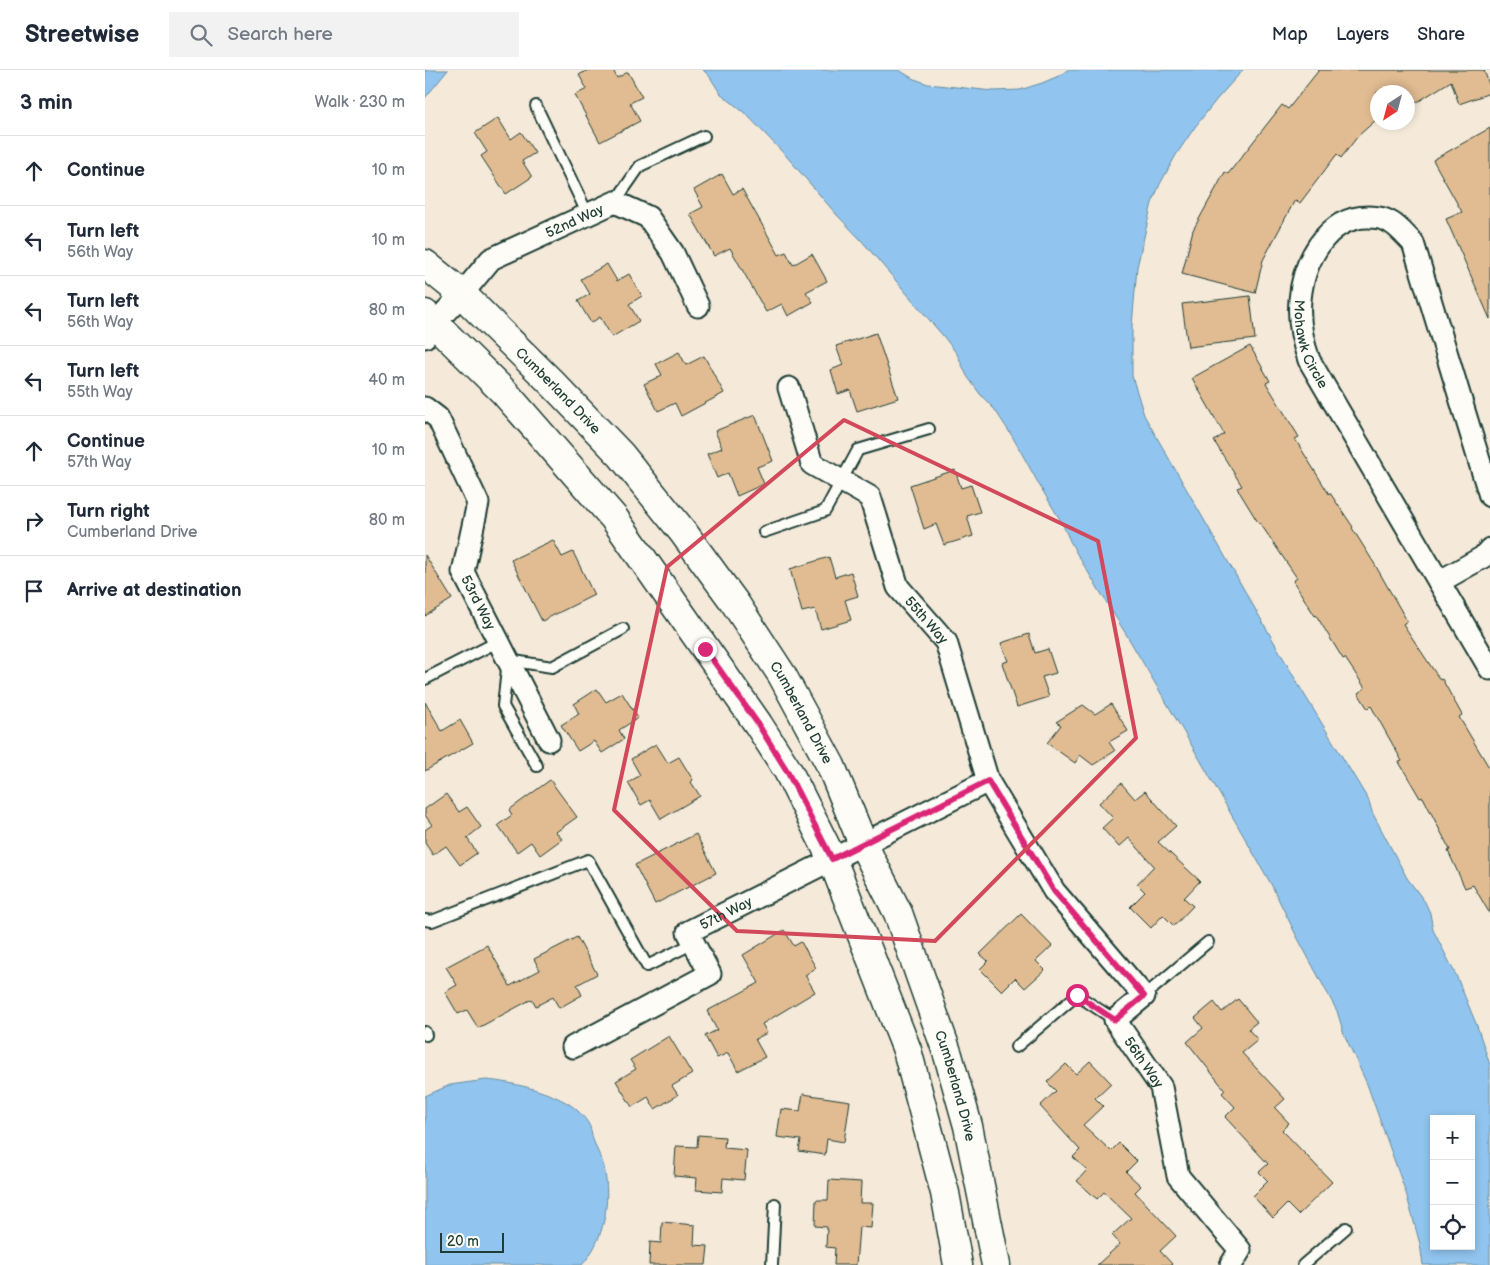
<!DOCTYPE html>
<meta charset="utf-8">
<style>
body{margin:0;font-family:"Balsamiq Sans",sans-serif;background:#f2f2f3;color:#1f2937}
.controls{position:absolute;right:15px;bottom:15px;display:grid;overflow:hidden;border-radius:0px;box-shadow:0 2px 8px #0003}
.controls button{width:45px;height:45px;display:grid;place-items:center;padding:0;border:0;border-bottom:1px solid #e0e1e3;background:#fff;color:#1f2937;font:25px sans-serif}
.compass{position:absolute;left:945px;top:15px;width:45px;height:45px;border-radius:50%;background:#fff;box-shadow:0 2px 8px #0003;rotate:216deg}
.scale{position:absolute;left:15px;bottom:12px;width:64px;box-sizing:border-box;padding-left:5px;border:2px solid #1f3d34;border-top:0;font-size:14px;line-height:18px;white-space:nowrap;color:#1f3d34;-webkit-text-stroke:4px #fdfcf7;paint-order:stroke}
.stop{position:absolute;width:15px;height:15px;margin:-11px;border:4px solid #db2777;border-radius:50%;background:#fff}
.stop.end{background:#db2777;border-color:#fff;box-shadow:0 1px 5px #0008}
.list{margin:0;padding:0;list-style:none}
h2{display:flex;justify-content:space-between;align-items:center;height:65px;margin:0;padding:0 20px;font-size:21px}
h2 small{font-size:16px;font-weight:400;color:#747a83}
.list li{display:grid;grid-template-columns:32px 1fr auto;gap:15px;align-items:center;box-sizing:border-box;height:70px;padding:0 20px;border-top:1px solid #e0e1e3}
.list b{display:block;font-size:19px;white-space:nowrap}
.list p{margin:0;font-size:16px;white-space:nowrap;color:#747a83}
.list em{font-size:16px;font-style:normal;color:#747a83}
.icon{flex:none;width:28px;height:28px;fill:none;stroke:currentColor;stroke-width:2;stroke-linecap:round;stroke-linejoin:round}
.map{position:relative;flex:none;width:1065px;height:1195px;overflow:hidden}
header{display:flex;align-items:center;gap:30px;box-sizing:border-box;height:70px;padding:0 25px;background:#fff;border-bottom:1px solid #e0e1e3}
header strong{font-size:24px}
nav{display:flex;gap:28px;margin-inline-start:auto;font-size:18px}
.search{width:350px;height:45px;background:#f2f2f3;display:flex;align-items:center;gap:12px;box-sizing:border-box;padding:0 18px;border-radius:0px;color:#747a83;font-size:19px}
main{display:flex}
aside{flex:1;background:#fff}
.map>svg:first-child{display:block}
.water{fill:#91c4ee;stroke:#638ea4;fill-rule:evenodd}
.building{fill:#e1bc92;stroke:#1f3d34}
.lines{fill:none;stroke-linecap:round;stroke-linejoin:round}
.lane-casing{stroke:#1f3d34;stroke-width:14}
.street-casing{stroke:#1f3d34;stroke-width:25}
.secondary-casing{stroke:#1f3d34;stroke-width:31}
.lane{stroke:#fdfcf7;stroke-width:10}
.street{stroke:#fdfcf7;stroke-width:21}
.secondary{stroke:#fdfcf7;stroke-width:28}
.route{stroke:#db2777;stroke-width:6}
.marked{fill:none;stroke:#d1495b;stroke-width:4;stroke-linejoin:round}
.labels{text-anchor:middle;stroke-width:4;stroke-linejoin:round;paint-order:stroke}
.street-label{font-size:14px;fill:#1f3d34;stroke:#fdfcf7}
</style>
<header>
<strong>Streetwise</strong>
<div class="search"><svg class="icon" aria-label="search" viewBox="0 0 24 24"><circle cx="10" cy="10" r="6"/><path d="M15 15l6 6"/></svg>Search here</div>
<nav><a>Map</a><a>Layers</a><a>Share</a></nav>
</header>
<main>
<aside>
<h2>3 min<small>Walk · 230 m</small></h2>
<ul class="list">
<li><svg class="icon" aria-label="ahead" viewBox="0 0 24 24"><path d="M12 20V5M6 11l6-6 6 6"/></svg><div><b>Continue</b></div><em>10 m</em></li>
<li><svg class="icon" aria-label="left" viewBox="0 0 24 24"><path d="M17 20v-9H6M10 6l-5 5 5 5"/></svg><div><b>Turn left</b><p>56th Way</p></div><em>10 m</em></li>
<li><svg class="icon" aria-label="left" viewBox="0 0 24 24"><path d="M17 20v-9H6M10 6l-5 5 5 5"/></svg><div><b>Turn left</b><p>56th Way</p></div><em>80 m</em></li>
<li><svg class="icon" aria-label="left" viewBox="0 0 24 24"><path d="M17 20v-9H6M10 6l-5 5 5 5"/></svg><div><b>Turn left</b><p>55th Way</p></div><em>40 m</em></li>
<li><svg class="icon" aria-label="ahead" viewBox="0 0 24 24"><path d="M12 20V5M6 11l6-6 6 6"/></svg><div><b>Continue</b><p>57th Way</p></div><em>10 m</em></li>
<li><svg class="icon" aria-label="right" viewBox="0 0 24 24"><path d="M7 20v-9h11M14 6l5 5-5 5"/></svg><div><b>Turn right</b><p>Cumberland Drive</p></div><em>80 m</em></li>
<li><svg class="icon" aria-label="arrive" viewBox="0 0 24 24"><path d="M6 21V4h12l-3 4 3 4H6"/></svg><div><b>Arrive at destination</b></div></li>
</ul>
</aside>
<div class="map">
<svg width="1065" height="1195" viewBox="0 0 1065 1195">
<rect width="100%" height="100%" fill="#f5e9d9"/>
<filter id="ink" filterUnits="userSpaceOnUse"><feTurbulence type="fractalNoise" baseFrequency=".02" numOctaves="2"/><feDisplacementMap in="SourceGraphic" scale="10" xChannelSelector="R" yChannelSelector="G"/><feConvolveMatrix kernelMatrix="1 2 1 2 8 2 1 2 1" color-interpolation-filters="sRGB"/></filter>
<g filter="url(#ink)">
<g class="water">
<polygon points="0,0 23,0 0,28"/>
<path d="M278 0H474L487 8 503 14 568 21 595 20 617 13 636 5 642 0H818L792 29 770 57 751 85 735 114 727 133 712 197 707 256V306L719 345 876 619 944 731 947 742 982 808 1000 832 1005 843 1008 860 1031 905 1052 956 1065 995V1195H998L995 1174 981 1123 942 1014 919 964 912 941 871 865 846 814 774 688 704 569 652 484 645 471 637 453 616 418 587 366 570 340 555 324 542 306 532 284 519 267 436 170 411 144 363 88 322 45 295 23 285 7ZM1009 1049H1046V1176H1009Z"/>
<path d="M61 1010C87 1012 136 1023 154 1042 158 1046 164 1053 165 1057 167 1062 167 1068 169 1072 172 1081 177 1089 179 1097 186 1131 180 1169 157 1195H0V1026L25 1015Z"/>
</g>
<g class="building">
<polygon points="163,0 188,0 192,8 203,2 217,27 205,33 215,51 175,72 150,25 162,19 154,5"/>
<polygon points="894,0 1059,0 1065,17 1065,23 1034,34 1026,11 986,36 982,30 982,22 952,22 952,49 933,66 916,88 912,84 875,133 870,130 838,190 830,223 757,204 768,160 800,102 803,104 857,35 863,39"/>
<polygon points="73,48 86,69 96,62 110,83 97,91 107,107 81,124 56,86 62,82 50,63"/>
<polygon points="1065,58 1065,249 1021,149 1037,142 1008,90"/>
<polygon points="297,104 308,124 317,119 354,185 361,182 368,195 387,184 402,211 381,222 388,232 363,246 357,234 341,242 305,178 289,186 265,144 278,137 269,120"/>
<polygon points="182,194 192,211 204,204 217,226 204,234 214,251 187,267 175,247 166,253 153,231 165,224 156,209"/>
<polygon points="825,226 830,269 763,277 757,234"/>
<polygon points="451,263 473,328 432,341 425,320 413,324 406,300 418,295 411,276"/>
<polygon points="825,276 845,311 841,313 874,367 870,369 904,424 905,423 928,457 927,458 949,493 982,551 978,554 1015,610 1017,609 1037,645 1034,647 1065,699 1065,844 1048,815 1040,818 1023,781 1025,780 998,727 995,728 974,692 977,691 946,636 943,639 933,623 940,618 920,588 918,589 891,545 890,546 868,511 872,508 835,453 834,454 812,418 817,416 789,371 799,364 767,308"/>
<polygon points="254,282 261,295 279,286 299,323 256,346 250,333 233,341 219,314 237,305 231,294"/>
<polygon points="330,345 348,391 332,397 339,414 312,426 303,403 292,408 282,384 297,378 290,361"/>
<polygon points="530,400 536,418 546,415 555,442 542,446 548,466 519,475 511,454 499,459 485,415"/>
<polygon points="128,470 137,487 148,482 169,525 117,551 86,490"/>
<polygon points="0,485 27,529 0,546"/>
<polygon points="404,487 410,507 426,502 433,526 420,530 426,550 396,559 390,539 377,542 365,499"/>
<polygon points="604,564 610,583 623,579 631,603 617,607 624,627 592,637 577,593 583,591 576,573"/>
<polygon points="172,619 181,632 197,623 213,648 194,660 199,669 177,683 169,671 153,681 136,655 154,644 149,634"/>
<polygon points="0,632 17,661 35,650 48,673 0,701"/>
<polygon points="686,634 703,661 684,672 690,681 668,695 655,685 650,693 622,673 636,655 631,652 658,635 670,644"/>
<polygon points="231,674 243,693 254,687 268,710 266,712 275,726 236,749 225,730 216,735 203,713 215,705 206,689"/>
<polygon points="125,710 152,747 131,762 137,769 115,785 106,772 92,782 73,755 87,745 84,740"/>
<polygon points="696,713 710,729 720,721 751,756 733,772 775,811 759,828 768,836 749,856 738,845 726,858 705,837 720,822 712,814 729,796 704,768 694,777 677,758 688,748 674,733"/>
<polygon points="21,724 34,742 42,737 56,757 42,768 52,783 35,795 21,776 8,785 0,773 0,760 7,755 0,745 0,739"/>
<polygon points="271,764 291,803 230,834 210,795"/>
<polygon points="596,844 627,876 611,891 620,900 600,918 590,908 577,921 555,899 563,891 555,884"/>
<polygon points="359,860 369,876 376,872 391,898 380,905 390,922 337,954 342,963 330,969 340,987 313,1001 303,983 292,988 280,966 292,960 282,941 334,913 318,885"/>
<polygon points="152,867 172,904 152,915 157,925 134,938 128,927 111,936 107,929 53,958 42,940 33,944 20,922 32,915 21,897 62,875 85,916 115,900 109,889"/>
<polygon points="813,929 832,952 823,959 833,970 817,983 860,1029 850,1038 864,1053 857,1060 907,1112 873,1145 862,1134 848,1148 828,1126 843,1111 834,1102 843,1094 800,1047 810,1037 797,1023 800,1020 762,972 778,958 770,948 789,932 797,942"/>
<polygon points="244,966 267,1004 247,1016 253,1025 230,1039 223,1027 207,1037 191,1011 211,999 205,990"/>
<polygon points="665,991 686,1013 670,1028 678,1036 658,1055 686,1081 694,1073 712,1091 701,1102 716,1116 710,1122 751,1166 735,1181 748,1195 672,1195 695,1174 687,1165 706,1148 679,1122 672,1129 652,1111 662,1100 648,1087 655,1080 615,1036 631,1021 622,1012 641,994 651,1004"/>
<polygon points="378,1024 425,1031 419,1072 402,1069 400,1085 374,1081 376,1070 352,1067 356,1039 375,1041"/>
<polygon points="273,1065 300,1067 299,1078 322,1080 319,1110 298,1108 297,1122 271,1120 272,1108 249,1106 251,1076 272,1077"/>
<polygon points="404,1110 436,1112 435,1133 448,1133 446,1158 434,1157 431,1195 409,1195 410,1178 401,1177 402,1157 390,1156 391,1130 403,1130"/>
<polygon points="237,1152 270,1155 269,1175 283,1176 281,1195 224,1195 225,1172 236,1173"/>
</g>
<g class="lines">
<defs>
<g id="lane">
<polyline points="111,36 163,145"/>
<polyline points="190,132 215,96 279,66"/>
<polyline points="339,462 400,441 433,380 504,359"/>
<polyline points="0,609 74,571"/>
<polyline points="112,696 78,636 83,590 127,597 198,559"/>
<polyline points="0,850 7,851 163,790 222,896 269,873"/>
<polyline points="719,926 783,872"/>
<polyline points="0,962 1,965"/>
<polyline points="591,977 652,925 690,950"/>
<polyline points="347,1195 350,1134"/>
<polyline points="878,1195 921,1158"/>
</g>
<g id="street">
<path id="s1" d="M0 267 10 253 37 224 66 189 190 132 223 147 248 183 273 236"/>
<path id="s2" d="M364 318 387 394 445 427 473 517 521 572 563 711 629 821 719 926 690 950 736 1017 753 1106 815 1180 806 1195"/>
<path id="s3" d="M0 338 13 348 53 433 38 502 124 670"/>
<path id="s4" d="M1065 426 988 173C981 166 973 156 965 152 959 148 951 147 943 147 901 147 878 193 875 230 873 251 877 270 884 290L1014 512 1058 487 1065 479"/>
<polyline points="1014,512 1065,599"/>
<path id="s5" d="M148 977 285 904 263 862 563 711"/>
</g>
<g id="secondary">
<path id="s6" d="M0 194 37 224 63 250 126 312 196 385 258 462 310 533 357 605 406 696 438 774 473 843 523 985 543 1056 571 1195"/>
<polyline points="0,244 80,323 189,448 333,654 363,701 407,789 482,980 520,1123 533,1195"/>
</g>
</defs>
<use href="#lane" class="lane-casing"/>
<use href="#street" class="street-casing"/>
<use href="#secondary" class="secondary-casing"/>
<use href="#lane" class="lane"/>
<use href="#street" class="street"/>
<use href="#secondary" class="secondary"/>
</g>
</g>
<g class="lines" filter="url(#ink)">
<polyline class="route" points="280,579 333,654 362,701 407,789 563,711 629,821 719,926 690,950 652,925"/>
</g>
<path class="marked" d="M419 350 673 471 711 668 510 871 312 861 189 740 242 497Z"/>
<g class="labels">
<g class="street-label">
<text dy="5" stroke="none"><textPath href="#s1" startOffset="194">52nd Way</textPath></text>
<text dy="5" stroke="none"><textPath href="#s4" startOffset="482">Mohawk Circle</textPath></text>
<text dy="5" stroke="none"><textPath href="#s6" startOffset="184">Cumberland Drive</textPath></text>
<text dy="5" stroke="none"><textPath href="#s3" startOffset="215">53rd Way</textPath></text>
<text dy="5" stroke="none"><textPath href="#s2" startOffset="284">55th Way</textPath></text>
<text dy="5" stroke="none"><textPath href="#s6" startOffset="589">Cumberland Drive</textPath></text>
<text dy="5" stroke="none"><textPath href="#s5" startOffset="245">57th Way</textPath></text>
<text dy="5" stroke="none"><textPath href="#s2" startOffset="814">56th Way</textPath></text>
<text dy="5" stroke="none"><textPath href="#s6" startOffset="994">Cumberland Drive</textPath></text>
</g>
</g>
</svg>
<div class="controls">
<button>+</button>
<button>−</button>
<button><svg class="icon" aria-label="locate" viewBox="0 0 24 24"><circle cx="12" cy="12" r="6"/><path d="M12 2v4M12 18v4M2 12h4M18 12h4"/></svg></button>
</div>
<svg class="compass" viewBox="-18 -18 36 36"><path d="M0-13l5 13h-10z" fill="#e53935"/><path d="M0 13l5-13h-10z" fill="#747a83"/></svg>
<div class="scale">20 m</div>
<div class="stop" style="left:652px;top:925px"></div>
<div class="stop end" style="left:280px;top:579px"></div>
</div>
</main>
